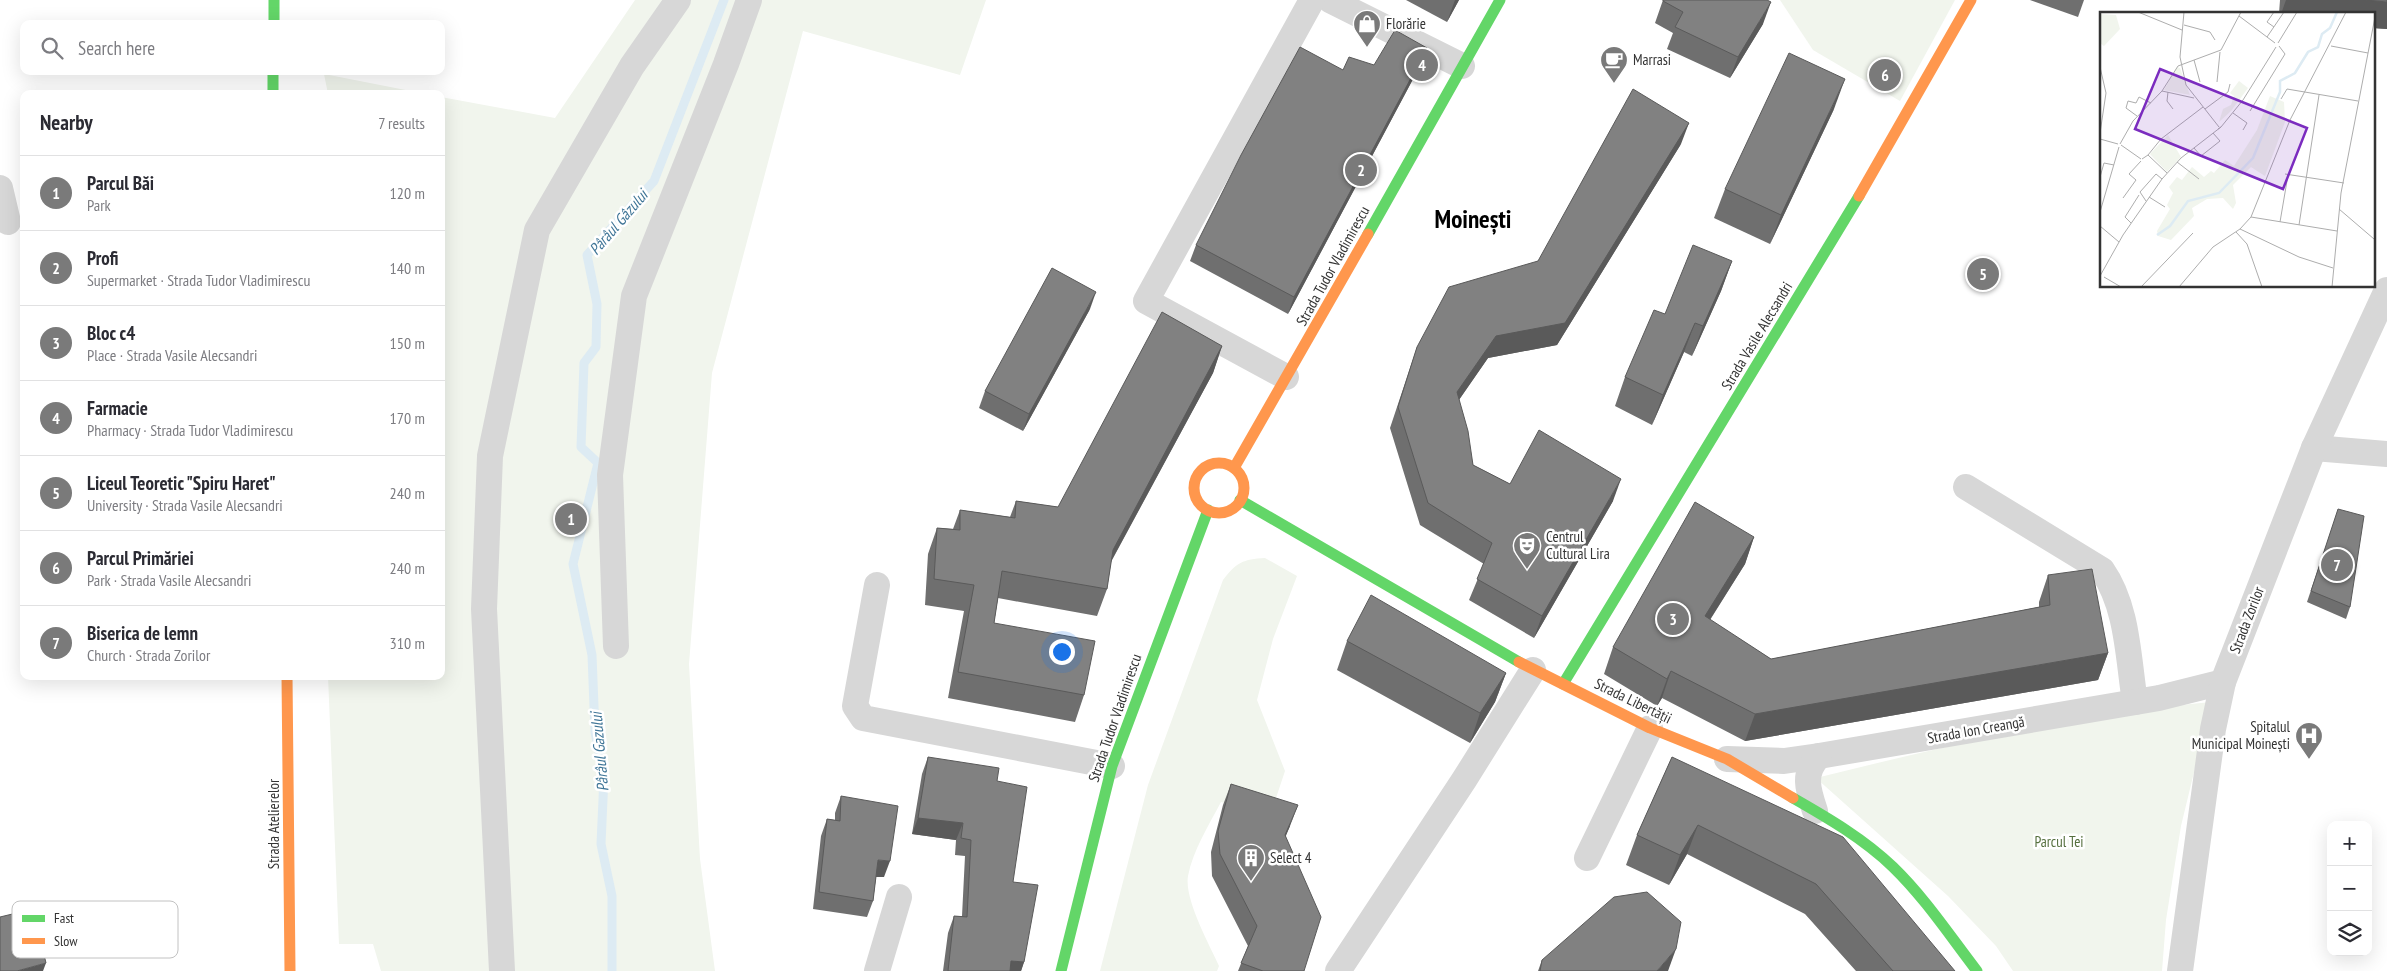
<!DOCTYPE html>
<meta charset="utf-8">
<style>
body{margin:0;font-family:"PT Sans Narrow",sans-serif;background:#f2f2f3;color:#2b2b33}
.controls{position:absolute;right:15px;bottom:15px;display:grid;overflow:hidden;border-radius:10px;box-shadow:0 5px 20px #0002}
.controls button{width:45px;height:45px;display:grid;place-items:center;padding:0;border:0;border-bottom:1px solid #e1e1e2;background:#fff;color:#2b2b33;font:25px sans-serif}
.you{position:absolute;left:1061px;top:651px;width:18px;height:18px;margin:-12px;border:4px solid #fff;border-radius:50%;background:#1a73e8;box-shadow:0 0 0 8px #1a73e833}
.badge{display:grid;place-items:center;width:32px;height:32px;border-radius:50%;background:#7a7a7a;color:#fff;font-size:16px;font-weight:700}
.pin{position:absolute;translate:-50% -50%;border:2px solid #fff;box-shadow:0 1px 5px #0006}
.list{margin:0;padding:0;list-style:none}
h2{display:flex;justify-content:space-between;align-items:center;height:65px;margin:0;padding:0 20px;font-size:21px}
h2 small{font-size:16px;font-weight:400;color:#7c7c81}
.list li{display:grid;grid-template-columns:32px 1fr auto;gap:15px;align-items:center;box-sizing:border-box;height:75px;padding:0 20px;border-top:1px solid #e1e1e2}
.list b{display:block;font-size:19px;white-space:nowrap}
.list p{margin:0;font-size:16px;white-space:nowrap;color:#7c7c81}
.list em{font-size:16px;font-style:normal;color:#7c7c81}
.icon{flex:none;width:28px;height:28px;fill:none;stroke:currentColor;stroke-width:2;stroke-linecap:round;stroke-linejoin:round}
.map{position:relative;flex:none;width:2387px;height:971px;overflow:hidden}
.search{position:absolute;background:#fff;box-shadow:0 5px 20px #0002;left:20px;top:20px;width:425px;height:55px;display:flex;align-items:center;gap:12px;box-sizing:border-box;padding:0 18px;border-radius:10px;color:#7c7c81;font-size:19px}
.panel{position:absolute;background:#fff;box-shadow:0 5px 20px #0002;left:20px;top:90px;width:425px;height:590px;border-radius:10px}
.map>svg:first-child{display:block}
.green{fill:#f1f5ed}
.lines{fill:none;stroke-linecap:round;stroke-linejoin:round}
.stream{stroke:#ddebf3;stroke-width:9}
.street{stroke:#d7d7d7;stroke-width:26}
.fast{stroke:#63d668;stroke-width:11}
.slow{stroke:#ff974d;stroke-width:11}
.wall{fill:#6f6f6f}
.shaded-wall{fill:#5a5a5a}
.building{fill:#818181;stroke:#5a5a5a}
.labels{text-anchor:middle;stroke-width:5;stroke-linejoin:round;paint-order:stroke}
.poi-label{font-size:15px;fill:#333;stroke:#fff;text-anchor:start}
.street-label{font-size:15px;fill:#333;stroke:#fff}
.park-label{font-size:15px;fill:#56703f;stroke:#fff}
.water-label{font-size:16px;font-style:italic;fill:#3f7597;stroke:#fff}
.town-label{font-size:25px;font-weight:bold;fill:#000;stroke:#fff}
.inset-river{fill:none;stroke:#ddebf3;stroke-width:2.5}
.inset-road{fill:none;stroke:#adadad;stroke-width:1}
.view{fill:#7b2cbf;fill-opacity:0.15;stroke:#7b2cbf;stroke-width:2.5}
.inset-edge{fill:none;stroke:#333;stroke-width:2.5}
.key{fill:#fff;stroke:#c2c2c2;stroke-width:1}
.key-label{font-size:14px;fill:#333}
</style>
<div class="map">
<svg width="2387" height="971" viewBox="0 0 2387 971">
<rect width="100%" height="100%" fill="#fff"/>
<g class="green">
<polygon points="635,0 986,0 960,75 803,31 712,373 689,664 700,859 715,971 381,971 373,944 339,944 328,676 441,676 441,97 555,118"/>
<polygon points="1780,0 1955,0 1900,101 1813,50"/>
<polygon points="324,74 426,94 328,94"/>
<path d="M1265 558 1297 576 1273 639 1257 700 1285 771 1270 816 1221 802C1209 825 1193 850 1188 876 1184 899 1209 944 1219 966L1217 971H1100L1148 785 1223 580C1236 563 1243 559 1265 558Z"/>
<path d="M2211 702 2181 826 2166 920 2162 971H2013L1996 946 1948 896 1816 778C1946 746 2078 714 2211 702Z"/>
</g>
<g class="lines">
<polyline class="stream" points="612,971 612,896 601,844 604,777 595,732 592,655 573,564 598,463 581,447 584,363 596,347 597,304 587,255 654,181 724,0"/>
<g class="street">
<polyline points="1330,0 1462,66"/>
<polyline points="0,188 8,222"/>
<polyline points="1286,377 1146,301 1312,0"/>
<polyline points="2314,448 2387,454"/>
<path d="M1966 487 2102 570C2128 607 2128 658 2135 702"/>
<polyline points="877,585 855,706 863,718 1112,766"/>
<polyline points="616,646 610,475 634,296 726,64 749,0"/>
<polyline points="1727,759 1784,761 1819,756 2159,698 2223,682"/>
<path d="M1815 811C1808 790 1802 773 1819 756"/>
<polyline points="1587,858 1650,728"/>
<polyline points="502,971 484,609 490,456 537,230 632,66 678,0"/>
<polyline points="877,971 899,897"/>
<polyline points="1338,971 1464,780 1533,670"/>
<polyline points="2180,971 2213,729 2223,682 2314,448 2387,290"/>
</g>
<g class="fast">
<polyline points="274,0 274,24"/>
<polyline points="273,71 273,94"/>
<polyline points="1368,234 1500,0"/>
<polyline points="1240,500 1519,662"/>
<polyline points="1563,684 1859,196"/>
<path d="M1793 798C1828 818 1864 839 1893 867 1925 898 1950 936 1977 971"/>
<polyline points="1061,971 1112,766 1208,510"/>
</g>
<g class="slow">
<polyline points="1859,196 1971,0"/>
<circle cx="1219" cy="488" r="25"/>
<polyline points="1234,468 1368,234"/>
<polyline points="1519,662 1650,728 1727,759 1793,798"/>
<polyline points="287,676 290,971"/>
</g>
</g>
<g class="wall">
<polygon points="1406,0 1459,0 1447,22"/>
<polygon points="1663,0 1763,24 1730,78 1667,49 1673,33 1655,23"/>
<polygon points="2030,0 2084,0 2078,17"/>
<polygon points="2280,0 2387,0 2387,29 2373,28 2373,14 2279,14"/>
<polygon points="1427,48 1421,64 1288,314 1190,261 1196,245 1343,70 1374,65"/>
<polygon points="1834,109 1770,244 1714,218 1725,189"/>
<polygon points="1681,144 1557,345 1488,358 1459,400 1473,465 1510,484 1613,501 1534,638 1469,600 1484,564 1420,525 1390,428 1417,347 1538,261"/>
<polygon points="1732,261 1721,291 1692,356 1684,352 1652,425 1615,406 1625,377 1665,314"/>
<polygon points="1090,309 1023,431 979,408 985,391"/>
<polygon points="1222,346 1213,373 1111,562 1107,589 1097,616 998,598 994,623 1084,695 1075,722 948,698 964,611 925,605 928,554 937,528 953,529 960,510 1010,517 1016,501 1058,507"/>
<polygon points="2338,510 2350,607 2346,619 2307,602"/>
<polygon points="1754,537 1745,564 1710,620 1771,659 2039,607 2039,602 2048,575 2108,653 2098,680 1745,741 1662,698 1657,706 1604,674 1613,647"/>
<polygon points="1347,641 1506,673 1495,702 1470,743 1337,670"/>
<polygon points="928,757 997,781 1013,882 1024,962 1021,971 943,971 948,933 954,916 962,916 965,856 955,855 956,840 912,834 922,774"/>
<polygon points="1672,757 1955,971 1856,971 1805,914 1687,854 1669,885 1626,865 1637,835"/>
<polygon points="1231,784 1290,826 1285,837 1304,971 1238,971 1248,946 1212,876 1211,852 1223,805"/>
<polygon points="841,796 884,877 876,877 873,901 867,917 813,909 821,836 827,819 835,820 835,813"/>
<polygon points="1542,960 1668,971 1538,971"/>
</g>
<g class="shaded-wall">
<polygon points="1455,0 1459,0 1447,22"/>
<polygon points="2286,0 2365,0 2387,2 2387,29 2373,28 2373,14 2281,14"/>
<polygon points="1771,2 1763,24 1730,78 1738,57"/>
<polygon points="1427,48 1421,64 1288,314 1294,297"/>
<polygon points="1845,79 1834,109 1770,244 1781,215"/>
<polygon points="1689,123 1681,144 1557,345 1488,358 1449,414 1457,392 1496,336"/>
<polygon points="1732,261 1721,291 1692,356 1703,326"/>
<polygon points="1096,292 1090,309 1023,431 1029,414"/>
<polygon points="1695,323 1684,352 1652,425 1663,395"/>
<polygon points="1222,346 1213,373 1103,576 1113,550"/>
<polygon points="1621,479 1613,501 1534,638 1542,616"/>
<polygon points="1754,537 1745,564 1695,643 1705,616"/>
<polygon points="2108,653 2098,680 1745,741 1755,714"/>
<polygon points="1671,671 1662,698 1657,706 1667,679"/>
<polygon points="1506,673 1495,702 1470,743 1480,713"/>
<polygon points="1298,805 1290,826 1277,857 1285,835"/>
<polygon points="918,818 963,823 956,840 912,834"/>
<polygon points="1698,825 1687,854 1669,885 1680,855"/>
<polygon points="878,860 890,861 884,877 872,877"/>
<polygon points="1676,949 1668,971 1657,971"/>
<polygon points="1011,961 1024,962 1021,971 1007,971"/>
<polygon points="46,963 43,971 17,971"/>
</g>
<g class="building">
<polygon points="1663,0 1767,0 1771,2 1738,57 1675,27 1683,12 1663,1"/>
<polygon points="2365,0 2387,0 2387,2"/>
<polygon points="1395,30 1427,48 1294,297 1196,245 1241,155 1300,47 1343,70 1349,57 1374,65"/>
<polygon points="1789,53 1845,79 1781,215 1725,189"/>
<polygon points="1633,89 1689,123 1565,323 1496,336 1457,392 1468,431 1473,465 1510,484 1539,430 1621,479 1542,616 1477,579 1492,543 1428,503 1398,407 1417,347 1449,287 1538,261"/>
<polygon points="1693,245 1732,261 1703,326 1695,323 1663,395 1625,377 1654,310 1665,314"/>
<polygon points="1052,268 1096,292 1029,414 985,391"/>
<polygon points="1162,312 1222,346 1113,550 1107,589 1002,571 994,623 1095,641 1084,695 958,672 974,585 934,579 937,528 960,530 960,510 1015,518 1016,501 1058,507"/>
<polygon points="1695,502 1754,537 1705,616 1771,659 2050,605 2048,575 2092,569 2108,653 1755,714 1671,671 1667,679 1613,647"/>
<polygon points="2338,509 2364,516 2350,607 2311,591"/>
<polygon points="1371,595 1506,673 1480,713 1347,641"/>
<polygon points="928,757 999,768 997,781 1027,787 1013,882 1038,885 1024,962 1011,961 1010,971 948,971 954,916 967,917 971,840 961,838 963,823 918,818"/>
<polygon points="1672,757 1843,837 1955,971 1893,971 1816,884 1698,825 1680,855 1637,835"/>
<polygon points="1231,784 1298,805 1285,835 1321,917 1304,971 1263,971 1241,963 1257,926 1220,854 1218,831"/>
<polygon points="841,796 898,806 890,861 878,860 873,901 819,892 827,819 840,821"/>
<polygon points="1647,892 1681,922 1676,949 1657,971 1540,971 1542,960 1614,897"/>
<polygon points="33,909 46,963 17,971 0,971 0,917"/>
</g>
<defs>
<symbol id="shop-pin" viewBox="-11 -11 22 30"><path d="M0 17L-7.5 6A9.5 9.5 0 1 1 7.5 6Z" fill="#7a7a7a" stroke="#fff"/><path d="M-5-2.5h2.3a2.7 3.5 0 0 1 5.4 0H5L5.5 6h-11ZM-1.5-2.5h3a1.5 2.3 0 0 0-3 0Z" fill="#fff"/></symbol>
<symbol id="cafe-pin" viewBox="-11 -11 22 30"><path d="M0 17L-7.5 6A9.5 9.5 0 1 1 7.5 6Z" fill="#7a7a7a" stroke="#fff"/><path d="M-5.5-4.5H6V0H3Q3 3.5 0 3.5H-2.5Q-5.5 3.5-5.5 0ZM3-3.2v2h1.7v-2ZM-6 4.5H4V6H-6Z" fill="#fff"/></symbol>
<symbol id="theatre-pin" viewBox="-11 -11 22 30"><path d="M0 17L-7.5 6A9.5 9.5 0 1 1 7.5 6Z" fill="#7a7a7a" stroke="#fff"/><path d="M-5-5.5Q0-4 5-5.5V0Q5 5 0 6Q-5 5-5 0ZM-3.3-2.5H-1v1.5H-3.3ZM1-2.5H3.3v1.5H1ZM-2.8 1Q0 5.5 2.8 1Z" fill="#fff"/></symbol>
<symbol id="hospital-pin" viewBox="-11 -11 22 30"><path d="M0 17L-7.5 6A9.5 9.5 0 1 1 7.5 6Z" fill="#7a7a7a" stroke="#fff"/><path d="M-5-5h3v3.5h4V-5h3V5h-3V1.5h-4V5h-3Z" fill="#fff"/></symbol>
<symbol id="building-pin" viewBox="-11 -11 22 30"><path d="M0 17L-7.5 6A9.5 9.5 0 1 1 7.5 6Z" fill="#7a7a7a" stroke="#fff"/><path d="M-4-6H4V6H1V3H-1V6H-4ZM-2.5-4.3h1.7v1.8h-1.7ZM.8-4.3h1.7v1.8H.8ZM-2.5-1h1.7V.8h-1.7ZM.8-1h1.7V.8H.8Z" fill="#fff"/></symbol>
</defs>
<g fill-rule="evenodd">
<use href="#shop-pin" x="1351" y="8" width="32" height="43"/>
<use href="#cafe-pin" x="1598" y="44" width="32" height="43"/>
<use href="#theatre-pin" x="1511" y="530" width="32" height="43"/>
<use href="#hospital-pin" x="2293" y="720" width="32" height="43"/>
<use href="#building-pin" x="1235" y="842" width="32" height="43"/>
</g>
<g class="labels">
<g class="poi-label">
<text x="1386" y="29">Florărie</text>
<text x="1633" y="65">Marrasi</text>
<text x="1546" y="542">Centrul<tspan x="1546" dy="17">Cultural Lira</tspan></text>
<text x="2290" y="732" text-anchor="end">Spitalul<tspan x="2290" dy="17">Municipal Moinești</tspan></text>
<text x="1270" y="863">Select 4</text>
</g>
<g class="street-label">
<text transform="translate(1333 266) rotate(-61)" y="5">Strada Tudor Vladimirescu</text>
<text transform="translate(1757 336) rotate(-59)" y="5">Strada Vasile Alecsandri</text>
<text transform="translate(2247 620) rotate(-69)" y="5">Strada Zorilor</text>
<text transform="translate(1633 701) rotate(26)" y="5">Strada Libertății</text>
<text transform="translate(1115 718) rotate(-71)" y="5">Strada Tudor Vladimirescu</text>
<text transform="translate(1976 730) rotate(-10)" y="5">Strada Ion Creangă</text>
<text transform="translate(274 824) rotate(-90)" y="5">Strada Atelierelor</text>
</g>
<g class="park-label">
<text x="2059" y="847">Parcul Tei</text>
</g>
<g class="water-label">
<text transform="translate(618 222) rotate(-49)" y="6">Pârâul Gâzului</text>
<text transform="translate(599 752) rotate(-95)" y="6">Pârâul Gazului</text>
</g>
<g class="town-label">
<text x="1473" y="228">Moinești</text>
</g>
</g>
<g transform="translate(2100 12)">
<rect width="275" height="275" fill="#fff"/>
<path d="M0 2 16 3 20 17 4 34 0 31ZM77 55 80 56 90 83 64 78ZM139 69 148 76 131 99 119 110 123 97 131 93 134 84 130 81ZM170 84 184 90 185 110 165 164 151 155 133 173 136 191 133 197 123 186 107 187 92 196 94 204 71 228 58 224 57 219 70 197 67 193 73 181 69 175 77 165 82 168 92 155 104 165 111 159 114 161 125 148 134 154 157 118ZM68 123 81 145 67 160 50 142Z" fill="#f1f5ed"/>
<path class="inset-river" d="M57 223 70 214 88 189 119 181 153 146 180 80V69L195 61 208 40 218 35 222 22 230 16 237 0"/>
<path class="inset-road" d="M38 0 82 18M84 0 80 45 86 73 119 115M174 0 167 10 174 15M139 4 175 31M84 13 110 20 115 28M167 25 184 0M178 31 197 0M231 34 268 41M94 48 100 70M0 55 6 81 0 121M117 70 120 40M62 79 94 86M68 80 67 89 73 97M181 87 187 77 258 89M105 97 128 80 130 72M150 99 185 42 179 34M133 101 147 111 143 118M37 104 26 96 28 89 36 91 39 85 51 91M121 115 143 88 176 35M0 127 18 132M20 132 33 109 62 79 78 54 121 38 141 0M21 133 41 147M94 136 101 144 120 129 113 121M48 143 61 127 103 95M42 147 48 143 67 161M77 150 99 167M185 162 244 171M0 165 4 151 14 153M49 185 65 195M23 186 36 168 29 162 41 149M46 189 40 180 56 162 62 167M239 197 274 227M0 200 19 135M151 205 237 219M180 210 188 163M31 211 25 205 39 183M199 213 219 83M0 214 19 230M140 217 199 245 233 256M136 220 147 232 162 275M0 264 23 223 62 167 81 146 121 115 118 117M4 265 21 275M41 275 93 221M79 275 113 235 140 217 151 205 190 108 246 0M232 275 241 181 275 5"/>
<path class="view" d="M60 57 207 116 183 177 35 117Z"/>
<rect width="275" height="275" class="inset-edge"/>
</g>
<rect x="12" y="901" width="166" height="57" rx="8" class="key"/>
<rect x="22" y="915" width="23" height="7" fill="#63d668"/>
<rect x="22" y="938" width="23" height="6" fill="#ff974d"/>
<g class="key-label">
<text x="54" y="923">Fast</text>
<text x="54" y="946">Slow</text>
</g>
</svg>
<div class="controls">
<button>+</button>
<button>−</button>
<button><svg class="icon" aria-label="layers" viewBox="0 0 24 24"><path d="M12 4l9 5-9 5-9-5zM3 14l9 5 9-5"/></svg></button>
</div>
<div class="you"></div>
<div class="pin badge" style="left:571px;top:519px">1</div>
<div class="pin badge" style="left:1361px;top:170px">2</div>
<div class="pin badge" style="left:1673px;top:619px">3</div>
<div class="pin badge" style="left:1422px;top:65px">4</div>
<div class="pin badge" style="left:1983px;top:274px">5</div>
<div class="pin badge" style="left:1885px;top:75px">6</div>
<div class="pin badge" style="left:2337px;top:565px">7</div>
<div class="search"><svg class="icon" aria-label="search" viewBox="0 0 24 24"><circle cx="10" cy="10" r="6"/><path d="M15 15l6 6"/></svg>Search here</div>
<section class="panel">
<h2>Nearby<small>7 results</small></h2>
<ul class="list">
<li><span class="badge">1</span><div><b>Parcul Băi</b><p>Park</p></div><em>120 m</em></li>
<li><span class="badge">2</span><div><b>Profi</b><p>Supermarket · Strada Tudor Vladimirescu</p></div><em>140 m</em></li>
<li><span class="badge">3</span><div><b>Bloc c4</b><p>Place · Strada Vasile Alecsandri</p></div><em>150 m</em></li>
<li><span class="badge">4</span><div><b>Farmacie</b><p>Pharmacy · Strada Tudor Vladimirescu</p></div><em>170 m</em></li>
<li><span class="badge">5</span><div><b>Liceul Teoretic &quot;Spiru Haret&quot;</b><p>University · Strada Vasile Alecsandri</p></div><em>240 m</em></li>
<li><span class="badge">6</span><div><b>Parcul Primăriei</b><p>Park · Strada Vasile Alecsandri</p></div><em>240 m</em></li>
<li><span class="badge">7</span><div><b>Biserica de lemn</b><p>Church · Strada Zorilor</p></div><em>310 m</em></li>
</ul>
</section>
</div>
